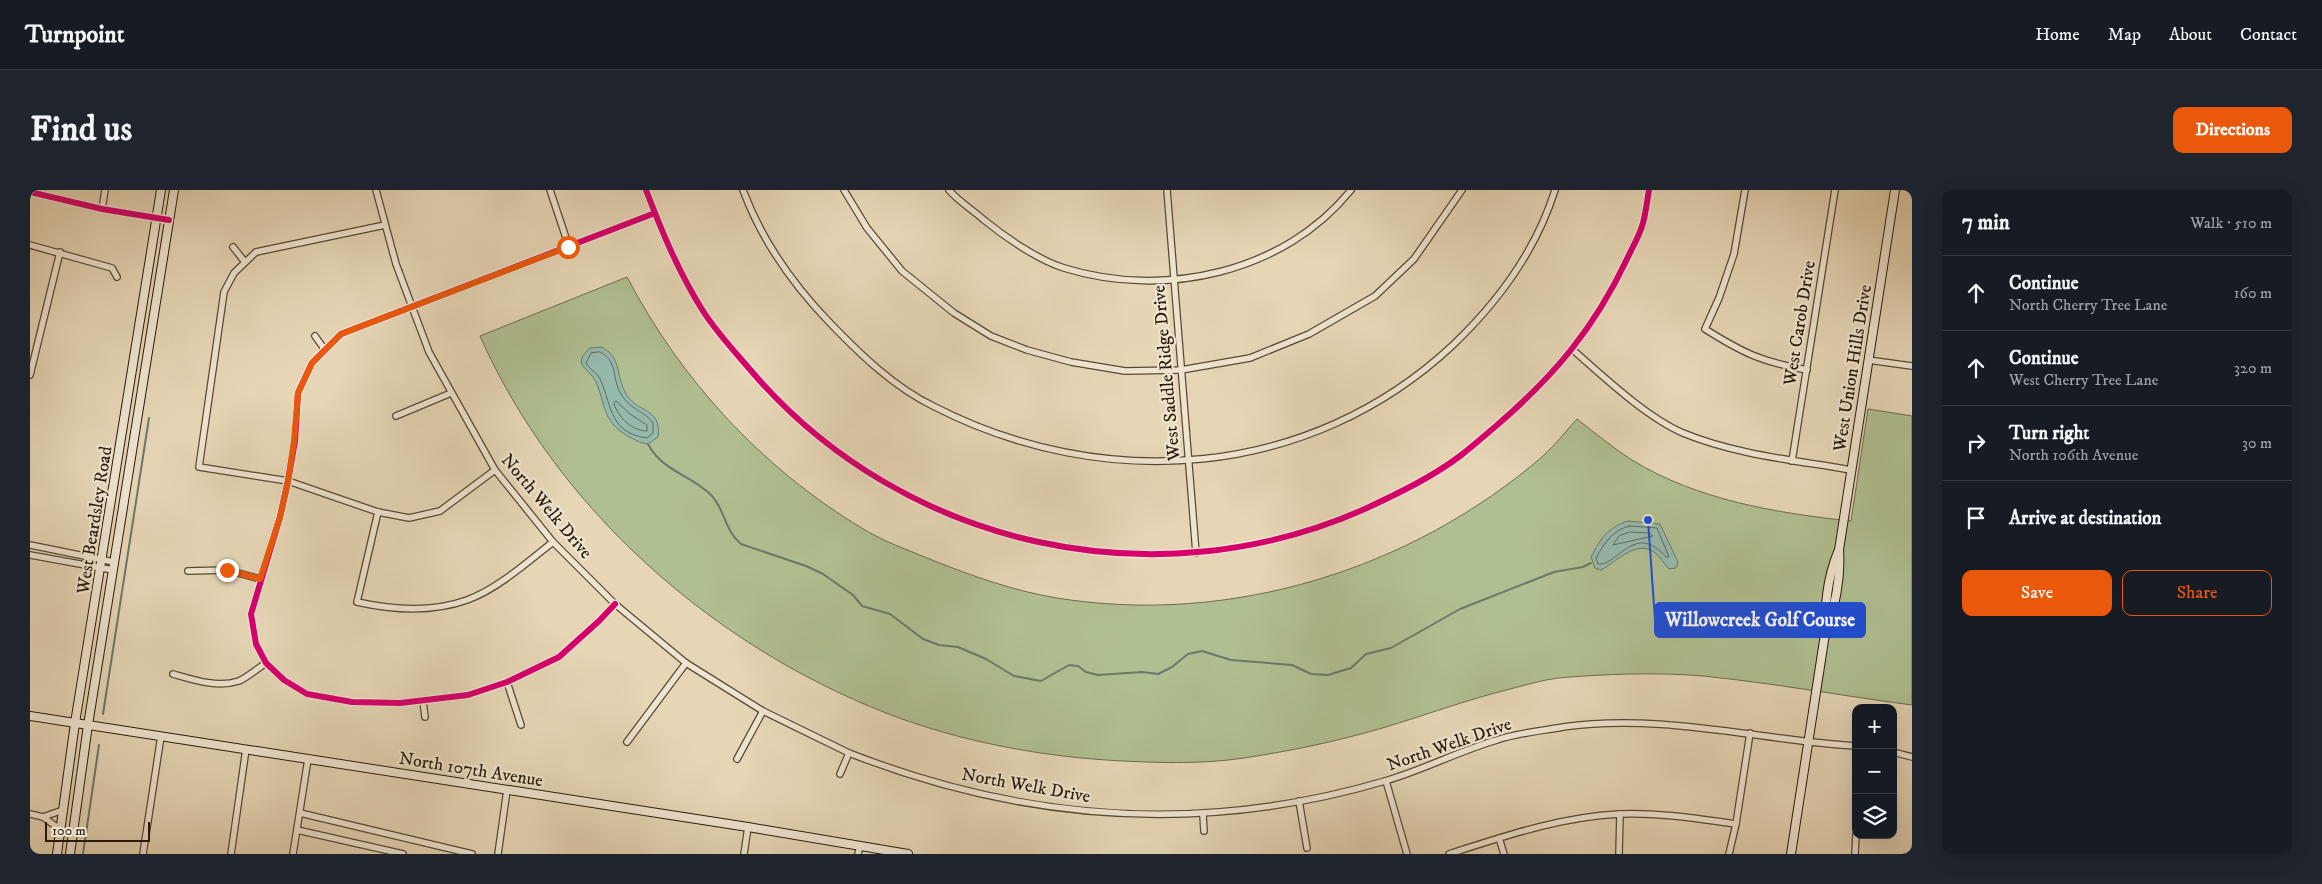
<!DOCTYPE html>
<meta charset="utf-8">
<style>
body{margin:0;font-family:"IM FELL DW Pica",serif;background:#20242c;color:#f1f3f6}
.controls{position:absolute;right:15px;bottom:15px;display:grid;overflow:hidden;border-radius:10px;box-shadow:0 5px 20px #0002}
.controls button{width:45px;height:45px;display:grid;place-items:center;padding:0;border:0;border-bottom:1px solid #363941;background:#171b24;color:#f1f3f6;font:25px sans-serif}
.scale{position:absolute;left:15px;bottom:12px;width:105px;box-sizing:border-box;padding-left:5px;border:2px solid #291a09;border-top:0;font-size:14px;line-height:18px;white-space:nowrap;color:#291a09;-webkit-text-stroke:4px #efe4d0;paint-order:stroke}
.stop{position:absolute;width:15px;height:15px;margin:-11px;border:4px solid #ea580c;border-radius:50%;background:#fff}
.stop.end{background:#ea580c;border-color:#fff;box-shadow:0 1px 5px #0008}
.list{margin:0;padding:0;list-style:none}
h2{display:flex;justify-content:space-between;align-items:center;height:65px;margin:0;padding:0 20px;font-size:21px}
h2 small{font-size:16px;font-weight:400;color:#9ea1a6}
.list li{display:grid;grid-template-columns:32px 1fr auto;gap:15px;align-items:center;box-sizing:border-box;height:75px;padding:0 20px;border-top:1px solid #363941}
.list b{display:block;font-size:19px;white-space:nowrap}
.list p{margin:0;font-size:16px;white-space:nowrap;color:#9ea1a6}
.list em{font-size:16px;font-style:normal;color:#9ea1a6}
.actions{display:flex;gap:10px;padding:15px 20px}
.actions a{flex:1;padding:11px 0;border:1px solid #ea580c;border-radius:10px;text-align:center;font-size:18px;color:#ea580c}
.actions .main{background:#ea580c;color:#fff}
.icon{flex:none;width:28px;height:28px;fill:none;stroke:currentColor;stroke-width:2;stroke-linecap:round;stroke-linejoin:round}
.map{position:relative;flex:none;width:1882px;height:664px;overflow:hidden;border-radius:10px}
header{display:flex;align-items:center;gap:30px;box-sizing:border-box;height:70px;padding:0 25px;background:#171b24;border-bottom:1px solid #363941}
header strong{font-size:24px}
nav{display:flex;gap:28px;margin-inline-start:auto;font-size:18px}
.intro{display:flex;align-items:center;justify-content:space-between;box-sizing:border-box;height:120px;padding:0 30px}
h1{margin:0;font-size:35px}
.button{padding:12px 22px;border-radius:10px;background:#ea580c;color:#fff;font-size:18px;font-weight:700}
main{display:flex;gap:30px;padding:0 30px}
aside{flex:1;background:#171b24;border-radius:10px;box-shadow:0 5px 20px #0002}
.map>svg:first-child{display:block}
.green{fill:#b0bf91;stroke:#6c6c4d}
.water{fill:#96b9ad;stroke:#6a796b}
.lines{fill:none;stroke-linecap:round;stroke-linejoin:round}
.shore{stroke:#606a5b;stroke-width:1}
.stream{stroke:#6a796b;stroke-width:2}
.street-casing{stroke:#584934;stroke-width:8}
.secondary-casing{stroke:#291a09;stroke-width:10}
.street{stroke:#efe4d0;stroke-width:5.5}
.secondary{stroke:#efe4d0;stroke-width:8}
.cycleway-casing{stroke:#efe4d0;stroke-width:9}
.cycleway{stroke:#d6006c;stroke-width:6}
.route{stroke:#ea580c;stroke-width:6}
.labels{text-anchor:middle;stroke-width:4.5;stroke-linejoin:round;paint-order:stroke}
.street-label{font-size:18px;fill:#291a09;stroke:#efe4d0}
.leader{fill:none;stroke:#1d4ed8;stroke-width:2}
.callout-dot{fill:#1d4ed8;stroke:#efe4d0;stroke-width:2}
.callout{fill:#1d4ed8;stroke:#1d4ed8;stroke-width:2}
.callout-label{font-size:19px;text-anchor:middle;font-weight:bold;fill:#fff}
</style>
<header>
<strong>Turnpoint</strong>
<nav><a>Home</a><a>Map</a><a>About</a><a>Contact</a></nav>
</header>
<div class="intro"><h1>Find us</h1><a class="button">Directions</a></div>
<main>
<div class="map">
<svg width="1882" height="664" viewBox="0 0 1882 664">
<rect width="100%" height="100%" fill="#e6d6b6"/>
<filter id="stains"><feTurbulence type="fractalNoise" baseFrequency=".004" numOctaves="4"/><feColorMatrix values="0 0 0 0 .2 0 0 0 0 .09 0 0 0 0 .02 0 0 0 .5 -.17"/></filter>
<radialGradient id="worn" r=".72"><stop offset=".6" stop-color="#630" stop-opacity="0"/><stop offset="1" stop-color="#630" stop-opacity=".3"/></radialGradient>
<path class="green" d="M597 87C651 190 731 277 830 337 852 351 878 360 902 370 942 386 984 401 1027 408 1200 436 1381 380 1513 266 1525 255 1536 241 1547 229 1565 243 1583 258 1602 270 1667 310 1746 323 1821 331L1838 219 1882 226V515C1813 506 1743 493 1673 486 1625 482 1576 484 1528 488 1512 490 1496 495 1480 499 1436 510 1393 526 1349 539 1304 552 1260 561 1214 568 1174 574 1133 573 1093 571 1012 567 931 552 856 523 682 455 526 318 450 146Z"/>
<g class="water">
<path d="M571 157C591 166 586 183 594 200 605 225 632 215 628 247L618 254C610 253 603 249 596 245 572 230 576 215 566 192 560 178 540 176 560 158Z"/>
<path d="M1598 331 1630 334 1648 372 1646 378 1639 379C1634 374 1630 366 1624 362 1606 349 1585 373 1571 380L1565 378 1561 367C1571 348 1577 338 1598 331Z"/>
</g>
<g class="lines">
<g class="shore">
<path d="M570 162C588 170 582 190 591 204 600 220 615 221 623 233V243L617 248C580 243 582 217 571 191 568 183 560 180 556 173L561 163Z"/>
<path d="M586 211 600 224 617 235V241C602 241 589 228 584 214Z"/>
<path d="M1599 336 1627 338 1639 367H1636C1605 331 1588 376 1568 374L1566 368C1575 352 1582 341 1599 336Z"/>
<polygon points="1600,342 1619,343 1623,346 1583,355 1589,346"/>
</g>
<g class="stream">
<path d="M618 254C632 281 661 285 681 305 695 319 694 340 711 354L776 376 793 384 823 405 832 416 860 424 893 449 909 455 928 457 956 469 984 486 1011 491 1039 475 1048 476 1056 482 1068 485 1112 482 1128 484 1142 477 1158 464 1172 461 1201 470 1262 475 1281 484 1298 485 1321 478 1336 464 1361 458 1430 419 1524 382 1553 377 1561 373"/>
<polyline points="73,524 119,228"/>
<polyline points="53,664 69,555"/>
</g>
<defs>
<g id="street">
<polyline points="346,0 366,74 399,162 465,280 523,352 585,414 656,473 733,521 819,563"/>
<polyline points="520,0 539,57"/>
<path d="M616 0C632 42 649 83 673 121 687 143 706 163 723 183 874 358 1126 413 1337 318 1369 303 1402 287 1430 266 1443 256 1454 246 1466 236 1524 186 1564 139 1597 69 1602 58 1610 45 1613 33 1616 22 1617 11 1619 0"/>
<path d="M713 0C732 51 764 96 801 134 831 165 864 197 903 216 1074 304 1280 289 1423 155 1469 111 1506 61 1525 0"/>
<polyline points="814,0 837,38 872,81 924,123 961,146 997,160 1041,172 1095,181 1151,180 1220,168 1279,144 1345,106 1384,69 1432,0"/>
<path d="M919 0C928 11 943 20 954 30 975 47 1008 70 1034 78 1134 109 1254 83 1321 0"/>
<polyline points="1137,0 1166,363"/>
<path d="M1715 0 1704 64 1689 108 1675 139C1713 163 1732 172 1777 180"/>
<polyline points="0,2 72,19 139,30"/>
<polyline points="72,19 75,0"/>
<polyline points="355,35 226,62 204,83 194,102 169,277 258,291 348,322 379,328 410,321 465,280"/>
<polyline points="0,55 82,78 87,87"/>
<polyline points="203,57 215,72"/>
<polyline points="285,146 295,160"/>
<path d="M1543 160C1574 187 1616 227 1653 243 1707 265 1764 270 1821 280"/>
<polyline points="1838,170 1882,176"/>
<polyline points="0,185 30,62"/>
<polyline points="366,226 421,203"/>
<polyline points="1762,271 1805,0"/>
<path d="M348 322 327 412C363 420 401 423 437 410 466 400 499 371 523 352"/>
<polyline points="0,355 84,372"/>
<polyline points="0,365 83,380"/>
<polyline points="158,381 197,380 230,389"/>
<polyline points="585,414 569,431 529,467 477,492 438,505 370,513 322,512 277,504 254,490 236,473 226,454 221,424 250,327 258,291 265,251 268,203 282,173 311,144 625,23"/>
<path d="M143 484C164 490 187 498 209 491 218 487 228 478 236 473"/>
<polyline points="477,492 491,535"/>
<polyline points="393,511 395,527"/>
<polyline points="597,552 656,473"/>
<polyline points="1863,562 1882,567"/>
<polyline points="707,569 733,521"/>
<path d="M810 584 819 563C995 632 1172 645 1355 591 1393 580 1429 561 1467 550 1487 543 1511 541 1533 537 1632 523 1728 550 1826 556"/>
<polyline points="1356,591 1377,664"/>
<polyline points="1269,611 1277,658"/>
<polyline points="270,623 442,664"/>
<polyline points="0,624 13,627"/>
<polyline points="1173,625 1174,641"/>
<polyline points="31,640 13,627 33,620"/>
<polyline points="267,640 373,664"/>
<polyline points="1469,648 1474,664"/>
<polyline points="113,664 131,546"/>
<polyline points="201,664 216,559"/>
<polyline points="263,664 278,569"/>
<polyline points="468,664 477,600"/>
<polyline points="714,664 718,637"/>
<polyline points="828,664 830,656"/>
<path d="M1419 664C1475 646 1530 627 1589 624 1626 622 1670 629 1706 634"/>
<polyline points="1589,664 1590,624"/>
<polyline points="1699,664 1706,634 1720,543"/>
<polyline points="1825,664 1826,645"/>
</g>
<g id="secondary">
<path d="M1795 444C1805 416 1811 390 1809 360L1865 0"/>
<polyline points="0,526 718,637 878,664"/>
<polyline points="27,664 45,533 131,0"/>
<polyline points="40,664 58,535 144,0"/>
<path d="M1761 664 1795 444C1795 415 1797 389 1808 362"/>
</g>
</defs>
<use href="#street" class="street-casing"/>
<use href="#secondary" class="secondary-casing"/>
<use href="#street" class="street"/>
<use href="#secondary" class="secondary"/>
<defs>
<g id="cycleway">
<path d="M616 0C632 42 649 83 673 121 687 143 706 163 723 183 874 358 1126 413 1337 318 1369 303 1402 287 1430 266 1443 256 1454 246 1466 236 1524 186 1564 139 1597 69 1602 58 1610 45 1613 33 1616 22 1617 11 1619 0"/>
<polyline points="0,2 72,19 139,30"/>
<polyline points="585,414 569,431 529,467 477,492 438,505 370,513 322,512 277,504 254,490 236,473 226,454 221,424 250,327 258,291 265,251 268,203 282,173 311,144 625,23"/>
</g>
</defs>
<use href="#cycleway" class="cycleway-casing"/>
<use href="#cycleway" class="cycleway"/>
</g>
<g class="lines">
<polyline class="route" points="197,380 230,389 250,327 258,291 264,251 268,203 282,173 311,144 538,57"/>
</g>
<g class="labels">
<g class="street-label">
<text transform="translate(1769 133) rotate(-81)" y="6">West Carob Drive</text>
<text transform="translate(1822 178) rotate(-81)" y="6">West Union Hills Drive</text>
<text transform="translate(1136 183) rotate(-95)" y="6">West Saddle Ridge Drive</text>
<text transform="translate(517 316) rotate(50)" y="6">North Welk Drive</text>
<text transform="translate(64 330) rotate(-81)" y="6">West Beardsley Road</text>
<text transform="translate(1419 554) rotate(-19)" y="6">North Welk Drive</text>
<text transform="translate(441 579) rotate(9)" y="6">North 107th Avenue</text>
<text transform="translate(996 595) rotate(10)" y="6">North Welk Drive</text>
</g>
</g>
<path class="leader" d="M1618 330L1625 430"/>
<circle class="callout-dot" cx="1618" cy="330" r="5"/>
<rect class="callout" x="1625" y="413" width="210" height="34" rx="5"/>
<g class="callout-label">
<text x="1730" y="436">Willowcreek Golf Course</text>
</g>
<rect width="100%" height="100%" filter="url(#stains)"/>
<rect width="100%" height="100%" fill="url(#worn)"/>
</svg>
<div class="controls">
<button>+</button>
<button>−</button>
<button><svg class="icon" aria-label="layers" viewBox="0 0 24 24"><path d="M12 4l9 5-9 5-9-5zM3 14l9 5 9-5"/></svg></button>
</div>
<div class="scale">100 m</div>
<div class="stop" style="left:538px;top:57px"></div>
<div class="stop end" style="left:197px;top:380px"></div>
</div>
<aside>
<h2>7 min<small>Walk · 510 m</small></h2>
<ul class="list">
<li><svg class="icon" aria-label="ahead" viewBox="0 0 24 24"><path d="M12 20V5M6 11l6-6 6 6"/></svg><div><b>Continue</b><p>North Cherry Tree Lane</p></div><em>160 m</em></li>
<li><svg class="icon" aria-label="ahead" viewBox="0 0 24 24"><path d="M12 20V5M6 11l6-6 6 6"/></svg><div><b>Continue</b><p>West Cherry Tree Lane</p></div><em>320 m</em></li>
<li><svg class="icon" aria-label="right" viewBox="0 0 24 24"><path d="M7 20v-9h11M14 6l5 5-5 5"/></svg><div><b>Turn right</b><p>North 106th Avenue</p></div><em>30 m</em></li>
<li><svg class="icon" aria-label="arrive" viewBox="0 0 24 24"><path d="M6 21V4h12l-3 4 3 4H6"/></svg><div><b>Arrive at destination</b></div></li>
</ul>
<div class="actions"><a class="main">Save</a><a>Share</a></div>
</aside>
</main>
